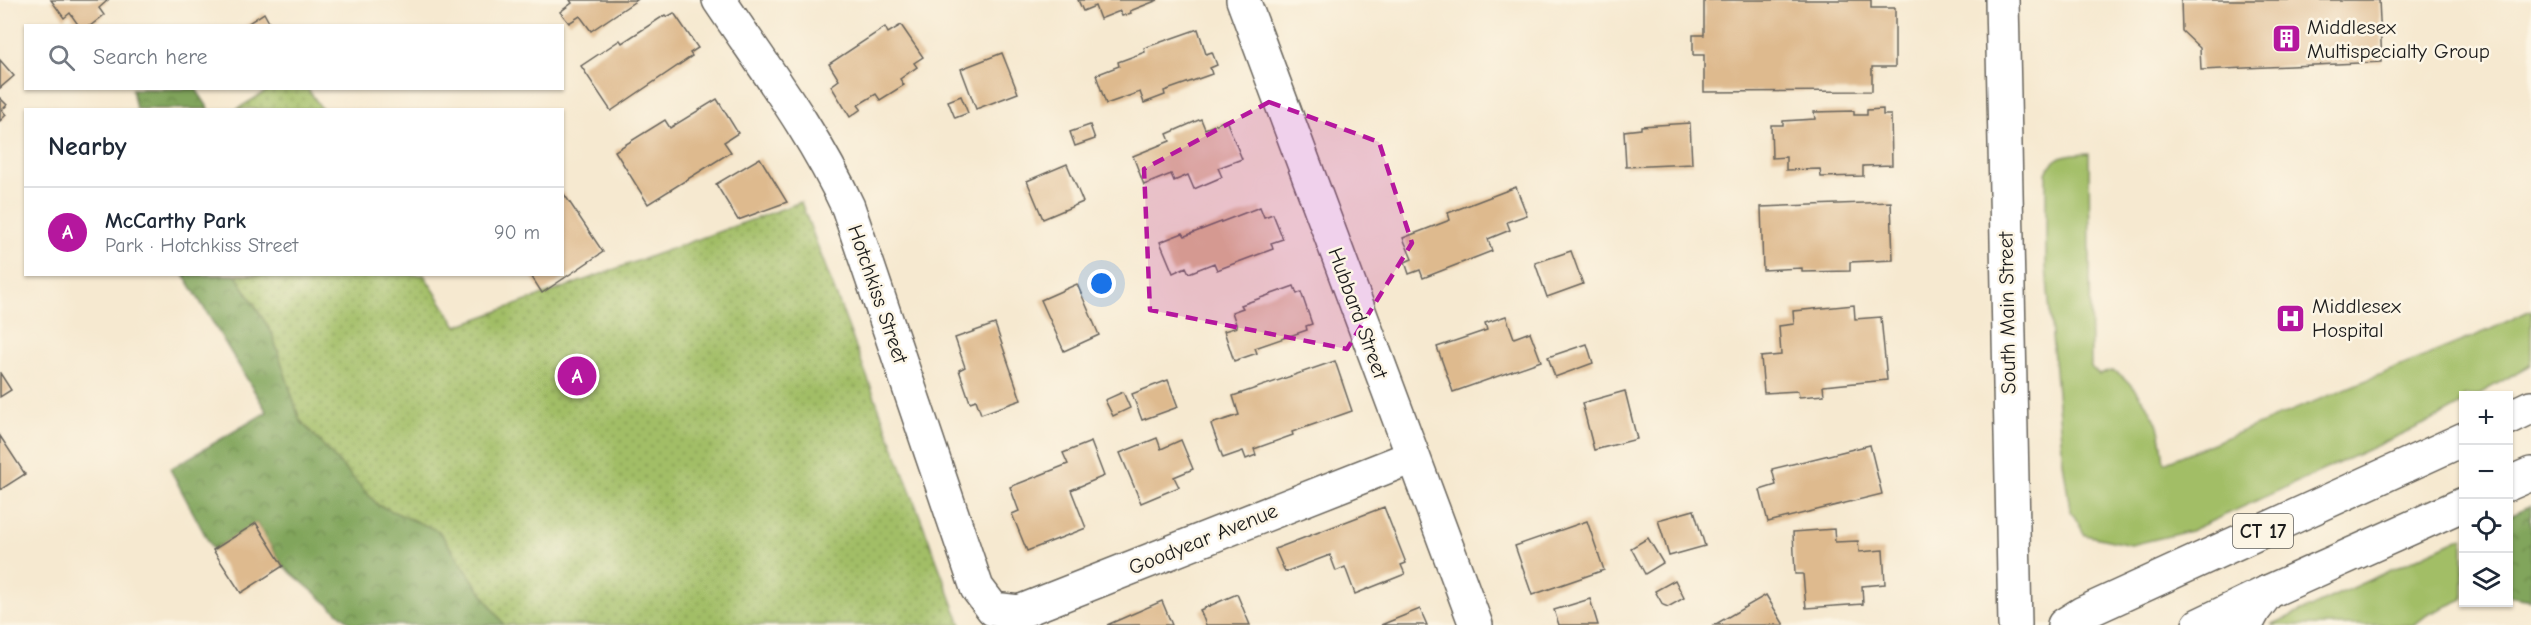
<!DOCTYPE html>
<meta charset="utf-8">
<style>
body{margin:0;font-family:"Comic Neue",sans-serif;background:#f2f2f3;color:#1f2937}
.controls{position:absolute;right:18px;bottom:18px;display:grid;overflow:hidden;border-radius:0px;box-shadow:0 2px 4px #0004}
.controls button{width:54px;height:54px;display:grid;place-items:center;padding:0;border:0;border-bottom:2px solid #e0e1e3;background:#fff;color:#1f2937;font:30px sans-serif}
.you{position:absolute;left:1102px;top:284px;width:21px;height:21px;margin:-15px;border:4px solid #fff;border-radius:50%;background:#1a73e8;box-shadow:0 0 0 9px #1a73e833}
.badge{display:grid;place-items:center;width:39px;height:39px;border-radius:50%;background:#b5179e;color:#fff;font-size:20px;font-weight:700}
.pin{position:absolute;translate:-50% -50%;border:3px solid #fff;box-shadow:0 2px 6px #0006}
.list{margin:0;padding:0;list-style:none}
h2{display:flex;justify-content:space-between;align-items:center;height:78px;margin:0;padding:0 24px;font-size:26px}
h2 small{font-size:20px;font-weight:400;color:#747a83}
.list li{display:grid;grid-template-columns:39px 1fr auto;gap:18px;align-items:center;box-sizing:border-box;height:90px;padding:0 24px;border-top:2px solid #e0e1e3}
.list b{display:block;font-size:22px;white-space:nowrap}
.list p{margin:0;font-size:20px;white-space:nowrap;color:#747a83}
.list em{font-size:20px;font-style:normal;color:#747a83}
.icon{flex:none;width:33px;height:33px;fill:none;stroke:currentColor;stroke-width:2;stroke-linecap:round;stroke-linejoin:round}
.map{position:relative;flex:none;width:2531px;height:625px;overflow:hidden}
.search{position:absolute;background:#fff;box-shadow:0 2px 4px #0004;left:24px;top:24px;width:540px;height:66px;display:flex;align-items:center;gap:15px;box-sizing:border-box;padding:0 21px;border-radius:0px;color:#747a83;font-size:22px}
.panel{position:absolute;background:#fff;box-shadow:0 2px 4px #0004;left:24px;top:108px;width:540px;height:168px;border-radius:0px}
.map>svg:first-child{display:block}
.grass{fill:#a2be66;stroke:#5f6d41;stroke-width:1.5}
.forest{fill:url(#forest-crowns);stroke:#4e603c;stroke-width:1.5}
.park{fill:url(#park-dots);stroke:#5f6d41;stroke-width:1.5}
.building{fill:#deba8e}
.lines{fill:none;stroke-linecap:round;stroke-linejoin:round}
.minor-casing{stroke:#68645b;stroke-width:36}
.major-casing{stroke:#68645b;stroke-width:36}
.highway-casing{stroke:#68645b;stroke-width:36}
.minor{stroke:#fff;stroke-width:33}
.major{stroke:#fff;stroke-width:33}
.highway{stroke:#fff;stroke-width:33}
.marked{fill:#b5179e;fill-opacity:0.2;stroke:#b5179e;stroke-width:4.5;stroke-dasharray:12 8;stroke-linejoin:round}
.labels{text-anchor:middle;stroke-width:5;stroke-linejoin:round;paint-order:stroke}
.shield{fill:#fcf5e5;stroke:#5f5d58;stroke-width:1.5}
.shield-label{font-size:20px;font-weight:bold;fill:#1c1c1c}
.poi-label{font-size:21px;fill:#1c1c1c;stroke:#fcf5e5;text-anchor:start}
.street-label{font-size:21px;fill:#1c1c1c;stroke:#fcf5e5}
</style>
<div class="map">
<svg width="2531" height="625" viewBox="0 0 2531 625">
<defs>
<pattern id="forest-crowns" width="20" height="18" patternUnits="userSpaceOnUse" patternTransform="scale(1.5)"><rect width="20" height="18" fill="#81a55b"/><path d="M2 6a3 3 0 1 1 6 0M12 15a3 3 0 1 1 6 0" fill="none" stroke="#69864a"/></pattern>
<pattern id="park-dots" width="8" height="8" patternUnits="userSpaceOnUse" patternTransform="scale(1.5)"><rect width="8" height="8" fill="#a2be66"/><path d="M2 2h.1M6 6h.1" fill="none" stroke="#839a53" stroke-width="1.8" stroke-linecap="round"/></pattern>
</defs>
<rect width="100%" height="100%" fill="#fcf5e5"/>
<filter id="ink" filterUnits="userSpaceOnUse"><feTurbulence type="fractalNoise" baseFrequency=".0167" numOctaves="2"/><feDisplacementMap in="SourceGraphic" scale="12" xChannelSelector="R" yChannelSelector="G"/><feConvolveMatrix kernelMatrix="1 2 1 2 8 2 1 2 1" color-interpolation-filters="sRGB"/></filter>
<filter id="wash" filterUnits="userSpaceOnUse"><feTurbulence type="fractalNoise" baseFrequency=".008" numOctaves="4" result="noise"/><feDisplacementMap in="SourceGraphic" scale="24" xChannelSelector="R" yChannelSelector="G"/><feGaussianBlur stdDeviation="1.35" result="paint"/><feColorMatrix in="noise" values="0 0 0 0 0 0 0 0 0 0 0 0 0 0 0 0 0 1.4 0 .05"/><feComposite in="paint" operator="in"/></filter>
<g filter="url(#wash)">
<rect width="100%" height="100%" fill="#f6e9d0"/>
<g class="grass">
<path d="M2089 153 2091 367 2099 375C2102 374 2109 371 2113 371 2125 373 2151 410 2156 421 2162 434 2162 449 2164 463L2489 330 2531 310V365L2477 395 2464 396 2463 403 2433 420 2190 531 2131 545 2085 535 2070 509 2063 462 2046 267V173C2054 153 2070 154 2089 153Z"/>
<polygon points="2463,537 2463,599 2427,615 2414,625 2271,625"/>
</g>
<g class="forest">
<polygon points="132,89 196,89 209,109 136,109"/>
<polygon points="184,275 236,275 272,333 300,420 378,505 439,531 504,625 353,625 283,566 256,523 213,550 170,469 267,412"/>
<polygon points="2531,506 2531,600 2508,596 2509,516"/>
</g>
<g class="park">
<polygon points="272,88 308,89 322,109 237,109"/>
<polygon points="801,202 961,625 504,625 439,531 378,505 300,420 272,333 236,275 424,275 457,326"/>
</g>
<g id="blocks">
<g class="building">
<polygon points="51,0 108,0 99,8 104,15 90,26 79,26 70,13 64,18"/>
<polygon points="570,0 637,0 591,31 580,16 569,23 560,12 572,3"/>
<polygon points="1078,0 1158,0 1130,11 1131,13 1122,16 1120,11 1100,19 1095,6 1083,11"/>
<polygon points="1704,0 1871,0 1871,8 1895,8 1895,67 1872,67 1872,91 1704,92 1704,55 1693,55 1693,35 1704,35"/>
<polygon points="2181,0 2379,0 2382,62 2201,70 2200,48 2182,31"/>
<polygon points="264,13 271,26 244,26"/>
<polygon points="674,13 698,48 690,53 692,56 611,111 581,66 620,40 622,43 665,15 667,17"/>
<polygon points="901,25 923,57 914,63 917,67 900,79 904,85 880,100 876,94 858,105 861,109 850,117 831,86 839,80 829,64 885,27 888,33"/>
<polygon points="1198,29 1206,54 1212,52 1217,65 1210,68 1212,74 1164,91 1165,95 1144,103 1140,92 1106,104 1096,75 1119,66 1118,62 1145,52 1144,48"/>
<polygon points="1002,53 1018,93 976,109 961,69"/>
<polygon points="0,60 14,76 0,88"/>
<polygon points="961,96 968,113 955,118 948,101"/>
<polygon points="0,98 7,105 2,110 6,115 0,121"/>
<polygon points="717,99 738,133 724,142 731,152 648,204 615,151 665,120 670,128"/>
<polygon points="1883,109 1883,115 1891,115 1892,165 1863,166 1863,176 1821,177 1820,169 1786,170 1786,157 1772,158 1771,125 1783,125 1783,121 1815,119 1814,112 1854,111 1854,115 1867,115 1867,110"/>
<polygon points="1201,119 1205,129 1226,120 1242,159 1218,168 1222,177 1194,189 1188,175 1174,181 1171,174 1144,185 1133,156 1170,141 1167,134"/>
<polygon points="1690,123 1692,164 1626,167 1624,131 1641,129 1641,126"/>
<polygon points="1090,125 1095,139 1075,146 1070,132"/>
<polygon points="760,158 787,202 738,220 716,184"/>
<polygon points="1067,164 1083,202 1043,219 1027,181"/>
<polygon points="1516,187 1527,215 1507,222 1510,230 1488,239 1492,251 1423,278 1420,270 1409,274 1405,262 1412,259 1403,238 1450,220 1448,213"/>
<polygon points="562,191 603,252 542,293 530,274 562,274"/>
<polygon points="1891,202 1893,260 1850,262 1850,271 1802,272 1802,268 1763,270 1761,207"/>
<polygon points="1260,207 1264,217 1273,214 1283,239 1271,243 1273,249 1217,270 1214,263 1189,273 1186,267 1173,273 1160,242 1183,233 1185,236"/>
<polygon points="1571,251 1583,284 1547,297 1535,263"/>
<polygon points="1077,284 1099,335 1064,351 1041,300"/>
<polygon points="1294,286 1297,294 1301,292 1312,324 1306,326 1307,330 1255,348 1257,353 1234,361 1224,331 1237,327 1232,312 1243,308 1241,305"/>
<polygon points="1854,305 1855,319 1881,317 1887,380 1823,386 1824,395 1799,397 1798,391 1764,393 1761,357 1781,355 1779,326 1794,324 1793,311"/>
<polygon points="1506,316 1514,338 1530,332 1541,361 1453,392 1437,347 1487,330 1485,323"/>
<polygon points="995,324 1021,400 981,414 976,400 970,402 959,370 965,367 955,338"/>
<polygon points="1587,344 1593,363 1555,377 1548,357"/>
<polygon points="1335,361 1352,411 1292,432 1293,435 1254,449 1256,455 1246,459 1243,451 1223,458 1211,424 1239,415 1233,396"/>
<polygon points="0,373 11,390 0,397"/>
<polygon points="1168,380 1178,407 1142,420 1132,394"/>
<polygon points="1625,391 1637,439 1594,450 1582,403"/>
<polygon points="1123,392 1130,408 1113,416 1105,400"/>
<polygon points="0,436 25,474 0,490"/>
<polygon points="1157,438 1161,449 1181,440 1193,469 1174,477 1179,487 1141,503 1120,453"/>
<polygon points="1091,442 1104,476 1071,490 1086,528 1027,551 1012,514 1019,511 1010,487 1068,464 1063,453"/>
<polygon points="1870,445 1882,494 1768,522 1760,490 1776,485 1772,469"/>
<polygon points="1384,507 1406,563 1401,565 1405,574 1355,594 1345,567 1336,571 1330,555 1285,572 1275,549"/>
<polygon points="1694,510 1705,546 1669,556 1658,520"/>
<polygon points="1587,521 1604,570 1532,595 1515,546"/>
<polygon points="256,523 283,566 241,593 213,550"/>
<polygon points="1834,529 1835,542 1858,541 1859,552 1883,550 1885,584 1862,586 1863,604 1806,608 1803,574 1795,574 1793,532"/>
<polygon points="1648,538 1663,563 1645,574 1631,548"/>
<polygon points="1675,580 1684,598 1668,607 1663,605 1655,591"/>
<polygon points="1237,594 1250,625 1206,625 1200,610"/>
<polygon points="1766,595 1784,625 1714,625"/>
<polygon points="1590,599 1598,625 1559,625 1554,610"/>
<polygon points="1162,601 1172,625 1107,625"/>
<polygon points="1420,609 1427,625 1381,625"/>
</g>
</g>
</g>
<g filter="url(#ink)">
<use href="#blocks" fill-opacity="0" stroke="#68645b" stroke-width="1.5"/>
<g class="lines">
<defs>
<g id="minor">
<path d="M719 0C764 67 814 133 848 207L977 588 993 609 1019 612 1412 457"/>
<polyline points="1243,0 1476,625"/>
<polyline points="2002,0 2015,625"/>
<polyline points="2246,625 2254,610 2268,592"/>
</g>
<polyline id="major" points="2199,625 2268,592"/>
<g id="highway">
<polyline points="2508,418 2531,407"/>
<polyline points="2508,484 2531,474"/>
<polyline points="2268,592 2464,504"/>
<polyline points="2064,625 2083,613 2464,439"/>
</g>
</defs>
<use href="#minor" class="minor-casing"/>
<use href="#major" class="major-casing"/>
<use href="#highway" class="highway-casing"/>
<use href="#minor" class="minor"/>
<use href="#major" class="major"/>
<use href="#highway" class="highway"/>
</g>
</g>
<path class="marked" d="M1269 102 1379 142 1412 243 1347 349 1150 310 1144 169Z"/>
<defs>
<symbol id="building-square" viewBox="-11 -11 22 22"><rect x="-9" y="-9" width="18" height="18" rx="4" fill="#b5179e" stroke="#fcf5e5"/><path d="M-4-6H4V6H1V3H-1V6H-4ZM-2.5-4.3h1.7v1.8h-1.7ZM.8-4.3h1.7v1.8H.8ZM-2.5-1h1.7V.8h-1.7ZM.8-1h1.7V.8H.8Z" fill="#fff"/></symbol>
<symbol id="hospital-square" viewBox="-11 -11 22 22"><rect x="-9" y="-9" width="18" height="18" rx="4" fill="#b5179e" stroke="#fcf5e5"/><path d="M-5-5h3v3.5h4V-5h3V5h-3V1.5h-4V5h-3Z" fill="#fff"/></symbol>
</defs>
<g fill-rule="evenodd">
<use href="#building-square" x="2270" y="22" width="33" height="33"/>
<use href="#hospital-square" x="2274" y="302" width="33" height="33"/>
</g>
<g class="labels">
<rect class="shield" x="2233" y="514" width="60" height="34" rx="4.5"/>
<g class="shield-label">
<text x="2263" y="538">CT 17</text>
</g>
<g class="poi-label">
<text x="2307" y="34">Middlesex<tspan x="2307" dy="24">Multispecialty Group</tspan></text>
<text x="2312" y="313">Middlesex<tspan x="2312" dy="24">Hospital</tspan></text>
</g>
<g class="street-label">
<text transform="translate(878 294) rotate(71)" y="7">Hotchkiss Street</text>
<text transform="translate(1358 313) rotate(70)" y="7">Hubbard Street</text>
<text transform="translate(2007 313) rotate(-91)" y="7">South Main Street</text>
<text transform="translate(1203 539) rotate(-22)" y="7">Goodyear Avenue</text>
</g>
</g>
</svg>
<div class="controls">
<button>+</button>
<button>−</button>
<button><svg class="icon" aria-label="locate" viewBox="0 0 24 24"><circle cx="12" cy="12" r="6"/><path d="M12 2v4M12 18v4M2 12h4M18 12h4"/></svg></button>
<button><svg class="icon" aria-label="layers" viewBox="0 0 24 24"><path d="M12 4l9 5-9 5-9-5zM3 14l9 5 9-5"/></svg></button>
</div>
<div class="you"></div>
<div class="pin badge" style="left:577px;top:376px">A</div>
<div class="search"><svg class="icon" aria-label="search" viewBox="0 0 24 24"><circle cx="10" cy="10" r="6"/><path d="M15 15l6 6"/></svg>Search here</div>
<section class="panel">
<h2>Nearby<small></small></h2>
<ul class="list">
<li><span class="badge">A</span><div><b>McCarthy Park</b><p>Park · Hotchkiss Street</p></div><em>90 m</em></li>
</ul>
</section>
</div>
